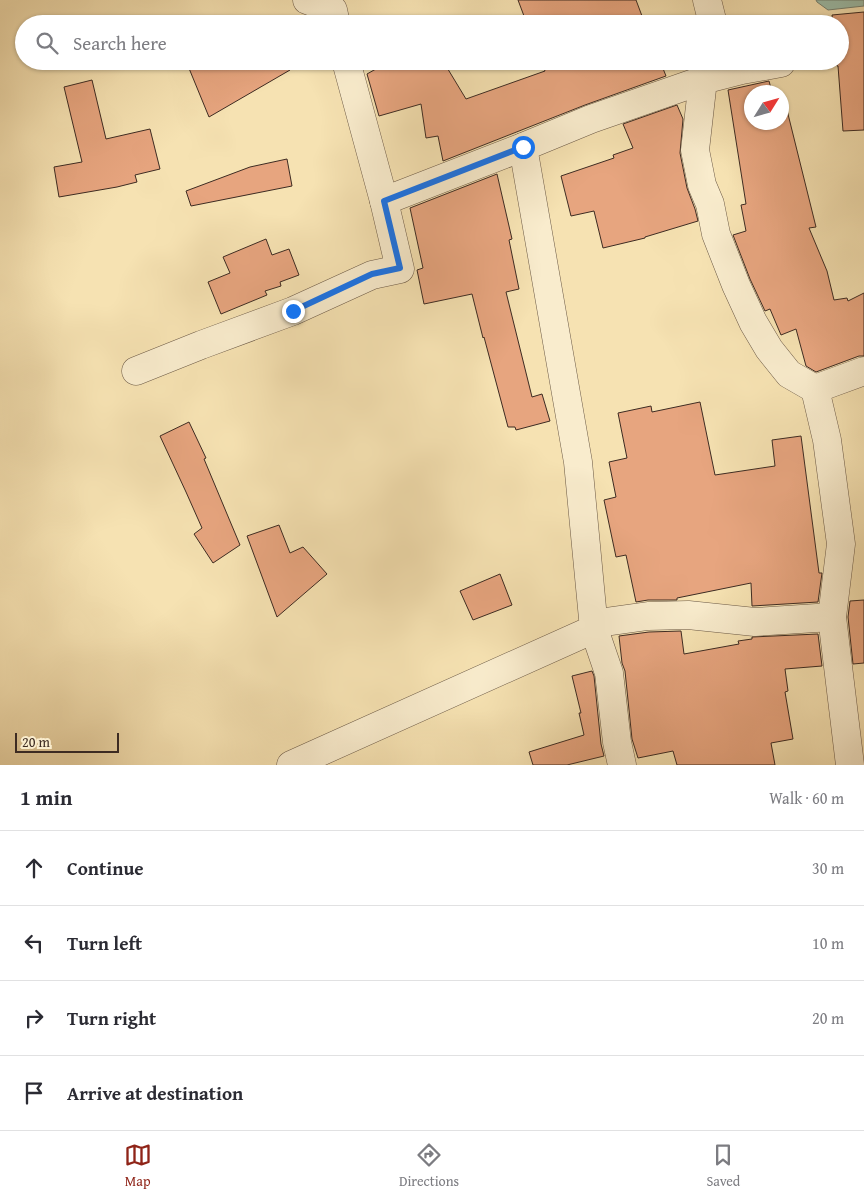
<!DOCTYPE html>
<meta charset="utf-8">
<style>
body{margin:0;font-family:"Gentium Book Plus",serif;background:#f2f2f3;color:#2b2b33}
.compass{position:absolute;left:744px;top:85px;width:45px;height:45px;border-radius:50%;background:#fff;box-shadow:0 1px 4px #0004;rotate:53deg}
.scale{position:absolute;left:15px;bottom:12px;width:104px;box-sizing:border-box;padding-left:5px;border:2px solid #3d2b22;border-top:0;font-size:14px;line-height:18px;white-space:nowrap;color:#3d2b22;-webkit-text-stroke:4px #f9eccd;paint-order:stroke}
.stop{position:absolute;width:15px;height:15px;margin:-11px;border:4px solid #1a73e8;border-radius:50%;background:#fff}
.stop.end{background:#1a73e8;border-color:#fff;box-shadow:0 1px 5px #0008}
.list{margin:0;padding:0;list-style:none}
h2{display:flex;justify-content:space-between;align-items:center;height:65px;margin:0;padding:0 20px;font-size:21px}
h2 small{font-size:16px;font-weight:400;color:#7c7c81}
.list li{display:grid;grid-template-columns:32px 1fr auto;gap:15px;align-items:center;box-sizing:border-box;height:75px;padding:0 20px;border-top:1px solid #e1e1e2}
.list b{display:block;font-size:19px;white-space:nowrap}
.list em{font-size:16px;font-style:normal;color:#7c7c81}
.icon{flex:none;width:28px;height:28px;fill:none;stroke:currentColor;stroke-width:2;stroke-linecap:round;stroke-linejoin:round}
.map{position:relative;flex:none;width:864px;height:765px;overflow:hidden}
.search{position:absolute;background:#fff;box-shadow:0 1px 4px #0004;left:15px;right:15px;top:15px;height:55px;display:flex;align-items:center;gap:12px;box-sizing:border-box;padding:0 18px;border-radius:28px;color:#7c7c81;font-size:19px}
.sheet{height:365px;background:#fff}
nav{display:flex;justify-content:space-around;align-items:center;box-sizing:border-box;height:70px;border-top:1px solid #e1e1e2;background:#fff;font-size:14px;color:#7c7c81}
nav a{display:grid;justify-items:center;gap:2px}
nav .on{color:#8f2418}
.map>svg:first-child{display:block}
.water{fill:#9dbeaa;stroke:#778374}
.building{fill:#e7a57f;stroke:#3d2b22}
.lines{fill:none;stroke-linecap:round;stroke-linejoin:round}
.minor-casing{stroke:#6b5946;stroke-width:29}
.minor{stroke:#f9eccd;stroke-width:28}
.route{stroke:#1a73e8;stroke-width:6}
</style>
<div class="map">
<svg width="864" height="765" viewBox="0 0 864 765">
<rect width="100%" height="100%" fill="#f6e2b2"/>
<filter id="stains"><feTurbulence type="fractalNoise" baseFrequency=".004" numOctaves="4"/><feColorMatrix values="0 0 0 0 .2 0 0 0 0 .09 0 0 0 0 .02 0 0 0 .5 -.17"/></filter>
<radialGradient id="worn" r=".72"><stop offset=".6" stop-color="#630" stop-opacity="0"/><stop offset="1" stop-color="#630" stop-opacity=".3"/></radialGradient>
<polygon class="water" points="816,0 864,0 864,6 828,10 817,2"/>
<g class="building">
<polygon points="518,0 636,0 645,24 527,24"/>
<polygon points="864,12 864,130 843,131 838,66 837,66 837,61 840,61 840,24 833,24 832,15"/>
<polygon points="186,61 284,61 290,70 209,117"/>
<polygon points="390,61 443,61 466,99 545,71 541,61 660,61 666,76 585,105 443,161 438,136 426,138 421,104 379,116 367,74"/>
<polygon points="92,80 106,139 150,129 160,169 135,175 137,182 117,187 59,197 54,167 82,162 64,87"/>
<polygon points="769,81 772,92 752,92 752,122 782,122 782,103 785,102 816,227 809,228 827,271 834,300 847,298 848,301 864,293 864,356 859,356 816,372 806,366 796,329 781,335 770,309 765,311 750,279 733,235 746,231 741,205 746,204 728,90"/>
<polygon points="677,105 683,119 680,153 687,188 695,209 698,221 645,237 645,238 603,248 594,211 571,216 561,176 614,158 613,155 633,148 623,124"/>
<polygon points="287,159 292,186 191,206 186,191 250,167"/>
<polygon points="497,174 512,239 509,240 519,289 506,292 532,397 542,394 550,421 516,430 515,427 508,427 484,337 483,338 472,294 424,304 417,270 423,268 410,208"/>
<polygon points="266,239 272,255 289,249 299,275 280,282 281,286 265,291 267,295 221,314 208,282 230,273 223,257"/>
<polygon points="700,402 715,475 775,466 772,440 801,436 819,573 822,573 818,602 752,606 751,583 677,598 677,600 648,600 636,602 626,555 616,557 604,500 616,497 609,462 627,458 618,413 651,406 652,412"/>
<polygon points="189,422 206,458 204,459 240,545 213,563 194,534 202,528 186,492 160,436"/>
<polygon points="279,525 290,553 303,547 327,574 277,617 247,536"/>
<polygon points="500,574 512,605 473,620 460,591"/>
<polygon points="864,600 864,663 853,664 848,617 850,601"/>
<polygon points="681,631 684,654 739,644 738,641 752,639 752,637 818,634 822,666 785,669 788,691 785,692 793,739 771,743 775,765 677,765 673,751 638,758 632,739 625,671 622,663 619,636 649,632"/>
<polygon points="592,671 594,676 601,744 604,756 567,765 533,765 529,752 584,735 579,713 581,713 572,676"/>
</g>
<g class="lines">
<defs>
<g id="minor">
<polyline points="307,0 333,10 336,24"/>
<polyline points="707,0 713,24"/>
<polyline points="346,61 384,201"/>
<polyline points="781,63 742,70 703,80 695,150 702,185 710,204 716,234 736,285 753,322 769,349 789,374 815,389 827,440 841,544 832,617 850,765"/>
<polyline points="136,371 201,345 293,311 372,275 400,269 384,201 523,147"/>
<polyline points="815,389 864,371"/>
<polyline points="291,765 594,629 578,462 523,147 591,119 703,80 706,61"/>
<polyline points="622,765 617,742 609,673 594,629 605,622 648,616 688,615 755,622 832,617"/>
</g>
</defs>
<use href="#minor" class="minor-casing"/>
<use href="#minor" class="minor"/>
</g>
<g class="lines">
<polyline class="route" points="293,311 372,274 400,268 384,201 523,147"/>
</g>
<rect width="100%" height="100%" filter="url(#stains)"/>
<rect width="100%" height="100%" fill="url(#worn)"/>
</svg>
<svg class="compass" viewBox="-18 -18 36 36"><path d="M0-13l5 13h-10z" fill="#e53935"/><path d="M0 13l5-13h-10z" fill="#7c7c81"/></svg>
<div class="scale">20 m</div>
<div class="stop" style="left:523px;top:147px"></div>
<div class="stop end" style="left:293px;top:311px"></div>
<div class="search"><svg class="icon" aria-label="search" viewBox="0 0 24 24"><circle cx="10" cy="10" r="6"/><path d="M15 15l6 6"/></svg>Search here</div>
</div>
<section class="sheet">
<h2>1 min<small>Walk · 60 m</small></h2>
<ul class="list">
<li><svg class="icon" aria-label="ahead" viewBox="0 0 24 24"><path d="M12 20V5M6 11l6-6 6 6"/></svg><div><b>Continue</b></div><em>30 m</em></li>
<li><svg class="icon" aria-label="left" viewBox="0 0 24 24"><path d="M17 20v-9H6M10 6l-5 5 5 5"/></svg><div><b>Turn left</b></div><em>10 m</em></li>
<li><svg class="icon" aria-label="right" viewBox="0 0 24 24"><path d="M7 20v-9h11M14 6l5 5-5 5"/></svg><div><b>Turn right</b></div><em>20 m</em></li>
<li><svg class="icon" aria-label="arrive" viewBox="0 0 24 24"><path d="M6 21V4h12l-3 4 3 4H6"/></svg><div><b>Arrive at destination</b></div></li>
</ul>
</section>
<nav>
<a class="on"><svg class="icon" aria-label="map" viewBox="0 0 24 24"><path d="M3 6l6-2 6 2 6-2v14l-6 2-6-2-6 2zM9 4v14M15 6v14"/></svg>Map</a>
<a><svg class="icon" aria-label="directions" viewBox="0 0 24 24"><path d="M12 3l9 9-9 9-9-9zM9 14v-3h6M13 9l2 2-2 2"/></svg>Directions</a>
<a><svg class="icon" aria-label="saved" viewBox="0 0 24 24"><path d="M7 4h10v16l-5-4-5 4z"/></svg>Saved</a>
</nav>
